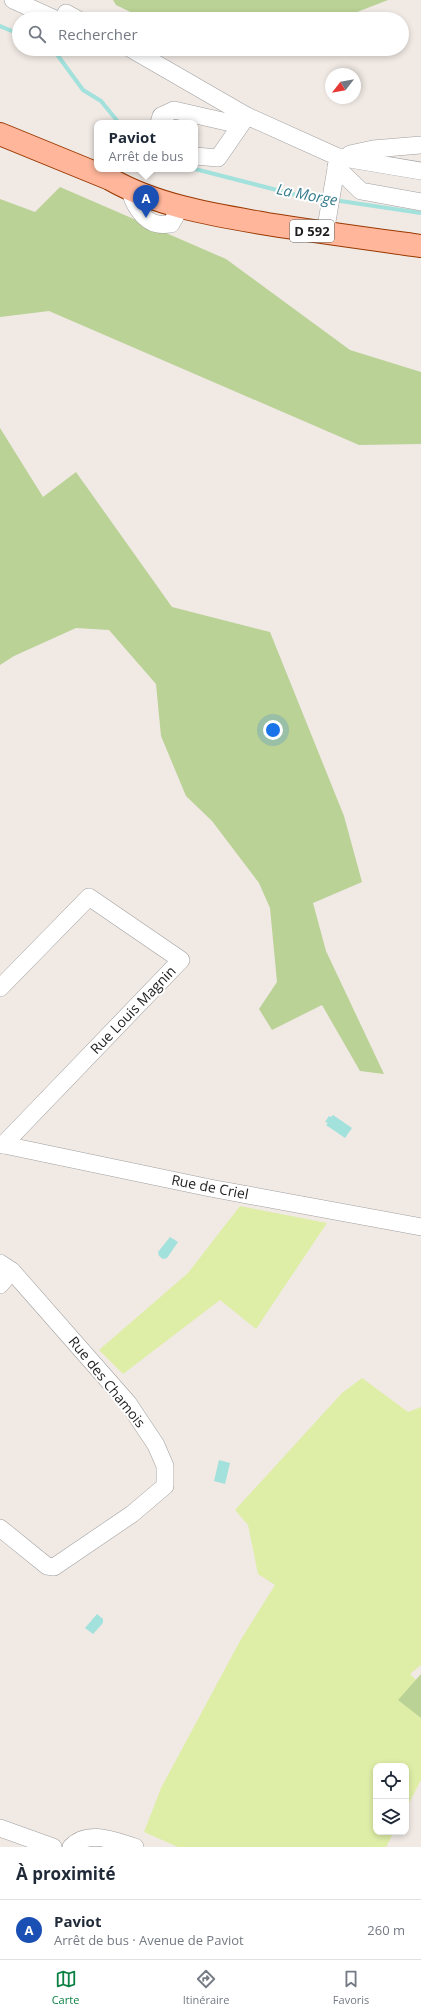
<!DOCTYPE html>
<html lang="fr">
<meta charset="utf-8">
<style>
body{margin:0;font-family:"Open Sans",sans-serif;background:#f2f2f3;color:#1f2937}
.controls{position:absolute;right:12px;bottom:12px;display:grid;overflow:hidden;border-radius:8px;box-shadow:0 2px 6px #0003}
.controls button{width:36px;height:36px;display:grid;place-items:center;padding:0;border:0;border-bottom:1px solid #e0e1e3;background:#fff;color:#1f2937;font:20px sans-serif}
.compass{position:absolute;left:325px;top:68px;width:36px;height:36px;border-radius:50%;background:#fff;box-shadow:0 2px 6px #0003;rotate:239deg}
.you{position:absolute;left:273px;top:730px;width:14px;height:14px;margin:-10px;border:3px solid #fff;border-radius:50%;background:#1a73e8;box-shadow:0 0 0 6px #1a73e833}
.badge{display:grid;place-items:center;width:26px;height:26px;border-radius:50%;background:#0b8043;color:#fff;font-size:13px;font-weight:700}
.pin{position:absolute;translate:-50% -33px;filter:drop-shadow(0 1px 2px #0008)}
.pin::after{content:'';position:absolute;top:21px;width:14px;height:12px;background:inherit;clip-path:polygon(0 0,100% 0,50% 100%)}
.popup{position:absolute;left:94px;top:120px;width:104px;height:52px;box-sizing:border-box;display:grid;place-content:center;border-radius:8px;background:#fff;filter:drop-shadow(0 1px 3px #0005);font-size:13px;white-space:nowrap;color:#747a83}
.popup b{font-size:15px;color:#1f2937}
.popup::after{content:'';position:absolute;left:50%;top:100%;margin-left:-8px;border:8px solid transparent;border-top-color:#fff}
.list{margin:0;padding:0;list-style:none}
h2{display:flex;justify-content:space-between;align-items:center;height:52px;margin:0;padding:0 16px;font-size:17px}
h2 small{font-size:13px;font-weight:400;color:#747a83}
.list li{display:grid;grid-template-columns:26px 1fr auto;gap:12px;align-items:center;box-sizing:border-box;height:60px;padding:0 16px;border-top:1px solid #e0e1e3}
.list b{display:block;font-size:15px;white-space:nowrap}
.list p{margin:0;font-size:13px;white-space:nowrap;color:#747a83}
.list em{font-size:13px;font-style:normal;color:#747a83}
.icon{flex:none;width:22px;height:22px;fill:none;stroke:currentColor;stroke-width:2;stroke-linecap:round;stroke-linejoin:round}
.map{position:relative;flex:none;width:421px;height:1847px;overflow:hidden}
.search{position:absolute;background:#fff;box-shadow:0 2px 6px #0003;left:12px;right:12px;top:12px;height:44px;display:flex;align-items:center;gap:10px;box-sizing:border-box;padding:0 14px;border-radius:22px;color:#747a83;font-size:15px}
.sheet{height:112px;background:#fff}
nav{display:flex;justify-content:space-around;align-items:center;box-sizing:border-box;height:56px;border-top:1px solid #e0e1e3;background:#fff;font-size:11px;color:#747a83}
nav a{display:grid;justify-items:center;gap:2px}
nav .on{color:#0b8043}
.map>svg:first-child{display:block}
.grass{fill:#dfeea7}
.forest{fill:#bad296}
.water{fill:#a2e1dc}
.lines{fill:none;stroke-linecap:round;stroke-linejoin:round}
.stream{stroke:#a2e1dc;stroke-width:4}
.minor-casing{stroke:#a0a0a0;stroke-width:18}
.major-casing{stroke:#9a3900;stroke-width:24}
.minor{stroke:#fff;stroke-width:17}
.major{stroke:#ffb69b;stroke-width:22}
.labels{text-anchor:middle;stroke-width:4;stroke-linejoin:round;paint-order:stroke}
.shield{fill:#fff;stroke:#626262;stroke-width:1}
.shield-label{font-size:13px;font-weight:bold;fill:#1f1f1f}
.street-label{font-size:14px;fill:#1f1f1f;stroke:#fff}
.water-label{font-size:15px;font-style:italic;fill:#377c8d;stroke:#fff}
</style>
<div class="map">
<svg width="421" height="1847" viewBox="0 0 421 1847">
<rect width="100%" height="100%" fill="#f0e9e4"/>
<g class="grass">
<polygon points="240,1206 327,1223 256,1329 220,1300 123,1374 99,1350 188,1273"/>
<polygon points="362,1378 408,1412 421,1407 421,1665 410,1674 421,1685 421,1780 406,1809 406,1766 376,1766 376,1832 394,1832 386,1847 178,1847 144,1832 161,1788 240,1641 275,1585 258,1574 248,1525 235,1510 342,1393"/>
</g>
<g class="forest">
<polygon points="113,0 388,0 339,19 145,19 116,5"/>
<polygon points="60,187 226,259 350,350 421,372 421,444 359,445 49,311 0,317 0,199 35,212"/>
<polygon points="0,428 43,497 76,472 172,607 270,632 344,816 362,882 313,903 326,951 384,1074 360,1071 322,1005 272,1030 259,1009 277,982 270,908 259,883 212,821 186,796 161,736 156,684 109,630 76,628 14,656 0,665"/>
<polygon points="421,1674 421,1718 398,1700"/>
</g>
<g class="water">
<polygon points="333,1115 352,1128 345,1138 326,1125 328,1123 325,1122 329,1116 331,1117"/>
<polygon points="170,1237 178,1242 167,1258 163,1259 159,1256 158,1252"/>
<polygon points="219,1460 230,1463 225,1484 214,1481"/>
<polygon points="97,1614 103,1619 103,1623 93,1634 85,1628"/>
</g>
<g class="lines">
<g class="stream">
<polyline points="0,26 19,34"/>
<polyline points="53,49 83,90 101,101 119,123"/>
<polyline points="195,169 300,196 327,199"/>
<polyline points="334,200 421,213"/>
</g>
<defs>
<g id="minor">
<polyline points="13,0 55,19"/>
<polyline points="66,13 77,19"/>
<polyline points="131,49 247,116"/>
<polyline points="159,123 161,116 174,110 240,125"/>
<polyline points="350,154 373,149 421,145"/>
<polyline points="195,156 218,158 247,116 338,157 325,233"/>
<polyline points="338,157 421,171"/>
<polyline points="336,167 361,191 421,202"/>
<path d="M130 189C132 202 143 222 158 224 162 225 167 224 171 224L181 206"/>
<polyline points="0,988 89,897 181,960 3,1145"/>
<polyline points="0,1144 210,1188 421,1227"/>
<polyline points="0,1263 12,1271 128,1403 156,1445 165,1466 165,1486 132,1514 54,1567 47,1566 0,1528"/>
<polyline points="0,1285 12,1271"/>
<polyline points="0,1828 53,1847"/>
<path d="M71 1847C88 1829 115 1841 135 1847"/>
</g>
<path id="major" d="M0 134 110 179C157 206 215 215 267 224 318 232 370 239 421 246"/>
</defs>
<use href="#minor" class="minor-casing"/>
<use href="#major" class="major-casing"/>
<use href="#minor" class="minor"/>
<use href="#major" class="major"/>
</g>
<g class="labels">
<rect class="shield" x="290" y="220" width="44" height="22" rx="3"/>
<g class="shield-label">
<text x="312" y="236">D 592</text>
</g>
<g class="street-label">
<text transform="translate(133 1010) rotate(-46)" y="5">Rue Louis Magnin</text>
<text transform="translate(210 1187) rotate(11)" y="5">Rue de Criel</text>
<text transform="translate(107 1382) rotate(51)" y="5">Rue des Chamois</text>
</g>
<g class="water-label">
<text transform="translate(307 195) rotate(11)" y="5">La Morge</text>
</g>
</g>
</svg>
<div class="controls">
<button><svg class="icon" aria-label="locate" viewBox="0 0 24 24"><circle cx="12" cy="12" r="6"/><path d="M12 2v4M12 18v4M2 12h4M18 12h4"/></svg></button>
<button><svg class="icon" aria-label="layers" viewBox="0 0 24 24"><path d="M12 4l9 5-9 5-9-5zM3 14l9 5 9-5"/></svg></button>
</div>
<svg class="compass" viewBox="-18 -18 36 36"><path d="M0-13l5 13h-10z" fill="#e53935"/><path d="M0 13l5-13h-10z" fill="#747a83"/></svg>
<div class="you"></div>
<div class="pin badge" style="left:146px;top:218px;background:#1a4fb4">A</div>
<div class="popup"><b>Paviot</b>Arrêt de bus</div>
<div class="search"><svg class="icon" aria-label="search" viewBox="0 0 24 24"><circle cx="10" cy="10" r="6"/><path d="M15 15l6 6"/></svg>Rechercher</div>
</div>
<section class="sheet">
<h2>À proximité<small></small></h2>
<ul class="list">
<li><span class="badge" style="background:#1a4fb4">A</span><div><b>Paviot</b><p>Arrêt de bus · Avenue de Paviot</p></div><em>260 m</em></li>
</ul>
</section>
<nav>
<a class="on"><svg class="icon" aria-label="map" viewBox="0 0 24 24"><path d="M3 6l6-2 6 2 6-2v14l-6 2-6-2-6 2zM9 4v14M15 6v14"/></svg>Carte</a>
<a><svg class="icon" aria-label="directions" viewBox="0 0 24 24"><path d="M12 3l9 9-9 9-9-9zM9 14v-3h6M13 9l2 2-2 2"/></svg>Itinéraire</a>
<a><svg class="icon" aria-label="saved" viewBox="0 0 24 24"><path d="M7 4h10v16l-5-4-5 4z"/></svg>Favoris</a>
</nav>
